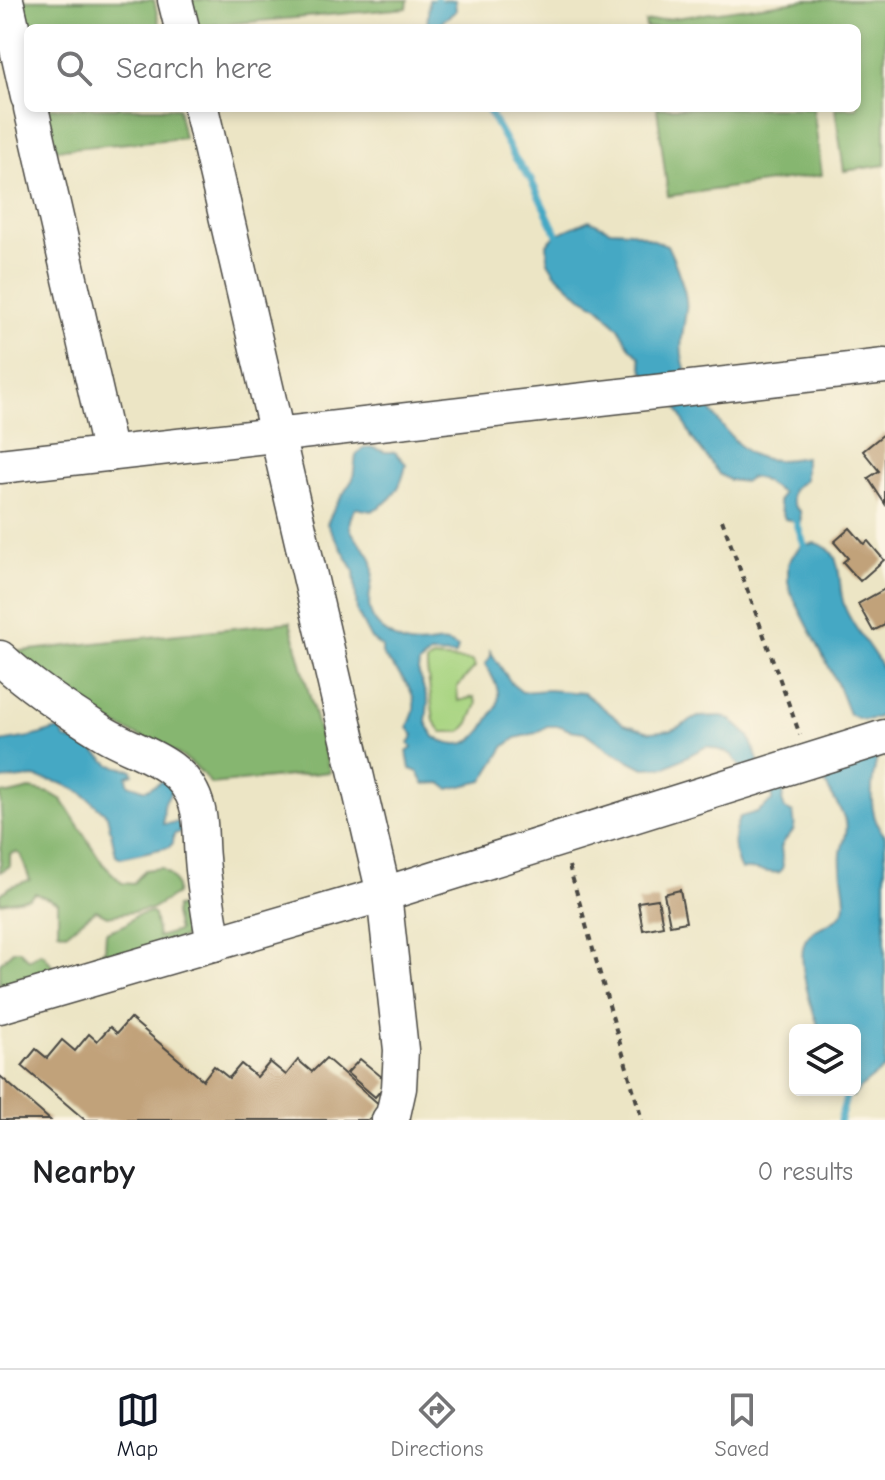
<!DOCTYPE html>
<style>
body{margin:0;font-family:"Comic Neue",sans-serif;background:#f2f2f2;color:#202124}
.controls{position:absolute;right:24px;bottom:24px;display:grid;overflow:hidden;border-radius:12px;box-shadow:0 4px 12px #0003}
.controls button{width:72px;height:72px;display:grid;place-items:center;padding:0;border:0;border-bottom:2px solid #e0e0e0;background:#fff;color:#202124;font:40px sans-serif}
.list{margin:0;padding:0;list-style:none}
h2{display:flex;justify-content:space-between;align-items:center;height:104px;margin:0;padding:0 32px;font-size:34px}
h2 small{font-size:26px;font-weight:400;color:#757577}
.icon{flex:none;width:44px;height:44px;fill:none;stroke:currentColor;stroke-width:2;stroke-linecap:round;stroke-linejoin:round}
.map{position:relative;flex:none;width:885px;height:1120px;overflow:hidden}
.search{position:absolute;background:#fff;box-shadow:0 4px 12px #0003;left:24px;right:24px;top:24px;height:88px;display:flex;align-items:center;gap:20px;box-sizing:border-box;padding:0 28px;border-radius:12px;color:#757577;font-size:30px}
.sheet{height:248px;background:#fff}
nav{display:flex;justify-content:space-around;align-items:center;box-sizing:border-box;height:112px;border-top:2px solid #e0e0e0;background:#fff;font-size:22px;color:#757577}
nav a{display:grid;justify-items:center;gap:4px}
nav .on{color:#111827}
.map>svg:first-child{display:block}
.green{fill:#a8d481;stroke:#6a8056;stroke-width:2}
.forest{fill:#86b66f;stroke:#58704d;stroke-width:2}
.water{fill:#44a8c4;stroke:#386a78;stroke-width:2}
.lines{fill:none;stroke-linecap:round;stroke-linejoin:round}
.stream{stroke:#44a8c4;stroke-width:7}
.building{fill:#c1a27a}
.minor-casing{stroke:#484742;stroke-width:37}
.path{stroke:#484742;stroke-width:4;stroke-dasharray:6 6;stroke-linecap:butt}
.minor{stroke:#fff;stroke-width:34}
</style>
<div class="map">
<svg width="885" height="1120" viewBox="0 0 885 1120">
<rect width="100%" height="100%" fill="#fcf5e5"/>
<filter id="ink" filterUnits="userSpaceOnUse"><feTurbulence type="fractalNoise" baseFrequency=".0125" numOctaves="2"/><feDisplacementMap in="SourceGraphic" scale="16" xChannelSelector="R" yChannelSelector="G"/><feConvolveMatrix kernelMatrix="1 2 1 2 8 2 1 2 1" color-interpolation-filters="sRGB"/></filter>
<filter id="wash" filterUnits="userSpaceOnUse"><feTurbulence type="fractalNoise" baseFrequency=".006" numOctaves="4" result="noise"/><feDisplacementMap in="SourceGraphic" scale="32" xChannelSelector="R" yChannelSelector="G"/><feGaussianBlur stdDeviation="1.8" result="paint"/><feColorMatrix in="noise" values="0 0 0 0 0 0 0 0 0 0 0 0 0 0 0 0 0 1.4 0 .05"/><feComposite in="paint" operator="in"/></filter>
<g filter="url(#wash)">
<rect width="100%" height="100%" fill="#ece5c5"/>
<polygon class="green" points="433,658 473,661 475,667 457,687 458,701 474,697 477,704 469,723 461,732 442,732 434,721 427,669 427,662"/>
<g class="forest">
<polygon points="16,0 154,0 160,28 28,28"/>
<polygon points="186,0 408,0 407,8 192,27"/>
<polygon points="807,0 885,0 885,165 844,171 835,108 857,108 857,28 646,28 645,22"/>
<polygon points="41,108 178,108 184,138 51,150"/>
<polygon points="657,108 813,108 822,175 668,196"/>
<path d="M290 622 330 772 211 784C186 748 143 741 107 721 74 702 43 674 12 652Z"/>
<path d="M30 789 50 793 62 800 103 864 122 883 133 884 145 870 161 868C171 875 178 882 176 894L151 909 107 916 96 910 66 933 58 931V903L35 893 29 898 0 903V894L12 886 30 880 21 855 16 852 10 854V866L0 872 2 827 0 793 9 794Z"/>
<polygon points="182,906 185,913 194,914 195,934 93,964 93,956 105,950 106,932 125,925 135,916 150,912 154,915 158,937 178,931 174,914 176,907"/>
<polygon points="14,950 19,950 29,960 40,953 43,954 59,973 0,989 0,963"/>
</g>
<g class="water">
<polygon points="429,0 455,0 456,11 433,28 427,28"/>
<path d="M589 220 610 230 630 231 667 245C674 259 689 295 686 310 684 329 678 345 684 365 691 386 731 443 751 454 769 463 787 460 805 457V480C802 483 799 484 796 486 788 494 792 507 800 511L801 522 785 519 778 502 782 493 760 479 751 477 744 482 729 480 719 474 692 438 675 403 643 371 640 357 629 346 619 328 599 307 581 297 555 273 548 262 547 244 557 234Z"/>
<path d="M371 447 385 452H395L406 464C402 486 393 502 371 511L356 508C340 529 358 538 369 555 383 578 353 606 383 630 391 636 400 643 410 644 428 648 441 636 458 648L456 655 430 654 419 664 418 671 428 702 426 722 434 737C459 750 475 745 487 722 493 711 500 707 498 693 497 682 490 673 485 664L490 657V651L512 684 522 692 548 690 584 693 624 724 650 732 672 730 698 717 722 716 731 720 749 736 759 763 741 768 731 754 707 746 666 767 644 768 609 750 584 732 569 730 561 726H547L536 733 516 738 505 746 483 781 449 789 441 783 424 784 418 772 410 769 407 752 412 748 409 743 414 735 408 728C409 722 414 715 414 709 417 687 393 669 382 654V647L371 639 357 612 354 570 327 524 334 508 353 479 356 455 363 448Z"/>
<path d="M815 543C846 550 836 581 844 605 851 628 882 659 885 676 885 688 885 702 885 714 872 721 862 722 849 714L836 681 790 591 788 582V564L794 554 801 546Z"/>
<polygon points="54,730 60,730 66,739 89,747 111,765 132,770 133,774 127,776 128,784 146,790 166,779 173,789 164,803 163,824 189,821 190,830 174,834 173,843 169,847 121,858 116,855 107,815 81,792 61,783 34,777 0,780 0,742 35,736"/>
<path d="M878 755C871 780 866 814 885 836V1068L860 1088 853 1097 830 1092V1090H855V1030H820C812 1011 795 959 806 939 815 924 845 923 845 903 845 886 839 870 841 853 842 843 849 833 846 823 840 803 824 789 820 767Z"/>
<path d="M800 779 798 783 784 792 782 800 785 809 793 813C798 836 789 830 781 847L783 866 780 872C767 875 753 866 741 870 733 855 731 833 740 817L757 812 772 801V785Z"/>
</g>
<g class="lines">
<g class="stream">
<polyline points="437,0 436,18 439,28"/>
<polyline points="487,108 515,158 531,180 560,241"/>
<polyline points="793,512 807,553"/>
<polyline points="840,1120 848,1090"/>
</g>
</g>
<g id="blocks">
<g class="building">
<polygon points="885,433 885,504 868,478 879,471 863,451"/>
<polygon points="850,528 864,544 868,541 884,560 860,581 843,562 848,558 834,542"/>
<polygon points="885,589 885,625 873,631 858,604"/>
<polygon points="680,890 686,922 670,925 664,894"/>
<polygon points="658,899 663,926 643,930 638,902"/>
<polygon points="130,1018 203,1080 214,1066 229,1078 241,1064 257,1077 270,1062 286,1075 298,1060 312,1072 326,1058 381,1106 368,1120 85,1120 22,1066 36,1049 47,1058 62,1040 75,1051 89,1034 97,1041 110,1027 117,1033"/>
<polygon points="360,1059 388,1082 375,1097 347,1073"/>
<polygon points="0,1076 50,1120 0,1120"/>
</g>
</g>
</g>
<g filter="url(#ink)">
<use href="#blocks" fill-opacity="0" stroke="#484742" stroke-width="2"/>
<g class="lines">
<defs>
<g id="minor">
<polyline points="6,0 28,97"/>
<polyline points="175,0 182,28"/>
<polyline points="31,108 110,454"/>
<polyline points="201,108 384,894 401,1050 399,1088 393,1115 389,1120"/>
<polyline points="0,466 885,366"/>
<path d="M0 658C31 687 69 712 105 734 139 754 182 761 196 803 202 820 200 840 202 858 204 887 209 915 214 944"/>
<polyline points="0,1006 384,894 885,737"/>
</g>
</defs>
<use href="#minor" class="minor-casing"/>
<g class="path">
<polyline points="722,520 800,735"/>
<polyline points="569,866 642,1120"/>
</g>
<use href="#minor" class="minor"/>
</g>
</g>
</svg>
<div class="controls">
<button><svg class="icon" aria-label="layers" viewBox="0 0 24 24"><path d="M12 4l9 5-9 5-9-5zM3 14l9 5 9-5"/></svg></button>
</div>
<div class="search"><svg class="icon" aria-label="search" viewBox="0 0 24 24"><circle cx="10" cy="10" r="6"/><path d="M15 15l6 6"/></svg>Search here</div>
</div>
<section class="sheet">
<h2>Nearby<small>0 results</small></h2>
<ul class="list">
</ul>
</section>
<nav>
<a class="on"><svg class="icon" aria-label="map" viewBox="0 0 24 24"><path d="M3 6l6-2 6 2 6-2v14l-6 2-6-2-6 2zM9 4v14M15 6v14"/></svg>Map</a>
<a><svg class="icon" aria-label="directions" viewBox="0 0 24 24"><path d="M12 3l9 9-9 9-9-9zM9 14v-3h6M13 9l2 2-2 2"/></svg>Directions</a>
<a><svg class="icon" aria-label="saved" viewBox="0 0 24 24"><path d="M7 4h10v16l-5-4-5 4z"/></svg>Saved</a>
</nav>
